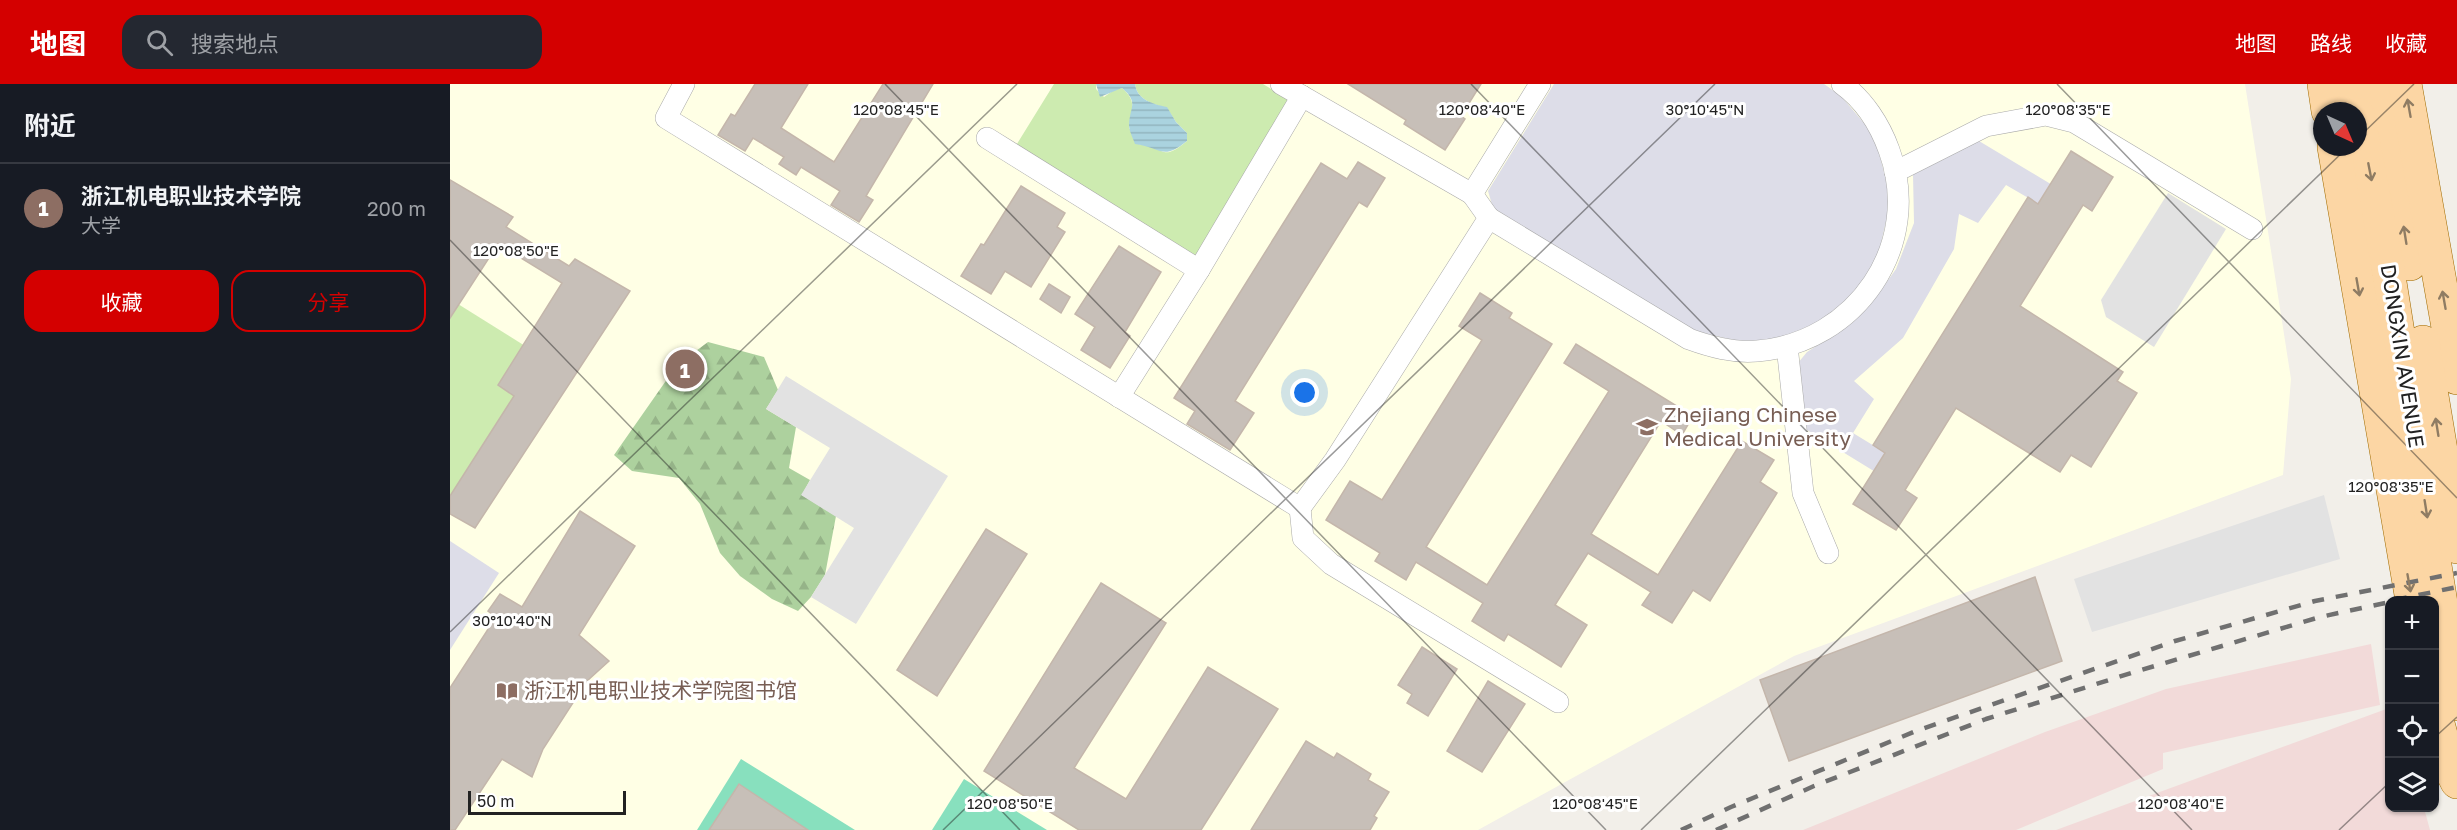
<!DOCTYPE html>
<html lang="zh">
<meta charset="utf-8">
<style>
body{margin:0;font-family:"Golos Text","Noto Sans SC",sans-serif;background:#242831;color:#f1f3f6}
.controls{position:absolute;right:18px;bottom:18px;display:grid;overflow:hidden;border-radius:12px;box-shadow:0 2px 4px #0004}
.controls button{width:54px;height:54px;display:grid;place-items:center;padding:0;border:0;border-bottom:2px solid #363941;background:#171b24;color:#f1f3f6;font:30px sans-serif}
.compass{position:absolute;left:1863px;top:18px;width:54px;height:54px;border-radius:50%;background:#171b24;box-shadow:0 2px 4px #0004;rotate:136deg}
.scale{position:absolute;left:18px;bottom:15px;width:158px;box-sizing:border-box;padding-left:6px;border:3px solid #222;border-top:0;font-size:16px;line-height:21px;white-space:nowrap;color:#222;-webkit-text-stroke:4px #fff;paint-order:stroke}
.you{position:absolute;left:855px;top:309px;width:21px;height:21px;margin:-15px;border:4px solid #fff;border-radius:50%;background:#1a73e8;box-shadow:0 0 0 9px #1a73e833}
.badge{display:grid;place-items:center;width:39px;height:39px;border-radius:50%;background:#d40000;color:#fff;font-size:20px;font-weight:700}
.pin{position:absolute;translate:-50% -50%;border:3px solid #fff;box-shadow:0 2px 6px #0006}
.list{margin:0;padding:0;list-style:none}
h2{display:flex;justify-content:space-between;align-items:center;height:78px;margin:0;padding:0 24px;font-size:26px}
h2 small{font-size:20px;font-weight:400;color:#9ea1a6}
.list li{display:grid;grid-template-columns:39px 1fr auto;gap:18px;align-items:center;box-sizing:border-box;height:90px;padding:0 24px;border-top:2px solid #363941}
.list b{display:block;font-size:22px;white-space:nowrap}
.list p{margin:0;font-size:20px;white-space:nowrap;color:#9ea1a6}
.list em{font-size:20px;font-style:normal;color:#9ea1a6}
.actions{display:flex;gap:12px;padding:18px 24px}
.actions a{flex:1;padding:14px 0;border:2px solid #d40000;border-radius:18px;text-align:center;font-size:21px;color:#d40000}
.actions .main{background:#d40000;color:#fff}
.icon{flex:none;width:33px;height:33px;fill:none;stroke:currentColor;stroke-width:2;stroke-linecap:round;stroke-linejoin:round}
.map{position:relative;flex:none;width:2007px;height:746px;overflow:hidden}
header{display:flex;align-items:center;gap:36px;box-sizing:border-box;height:84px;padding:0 30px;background:#d40000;color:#fff}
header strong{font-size:28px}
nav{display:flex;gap:33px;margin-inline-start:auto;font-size:21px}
.search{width:420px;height:54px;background:#242831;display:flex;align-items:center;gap:15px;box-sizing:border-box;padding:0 21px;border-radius:18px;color:#9ea1a6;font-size:22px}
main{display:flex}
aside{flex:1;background:#171b24}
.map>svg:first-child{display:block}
.commercial{fill:#f2dad9}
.education{fill:#ffffe5}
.grass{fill:#cdebb0}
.forest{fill:url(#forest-firs)}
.pitch{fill:#88e0be}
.parking{fill:#e2e2e2}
.plaza{fill:#dddde8}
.water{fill:url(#water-rules)}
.building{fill:#c7bfb8;stroke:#c4b6ab;stroke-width:1.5}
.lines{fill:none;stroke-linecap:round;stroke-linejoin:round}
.street-casing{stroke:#a9a9a9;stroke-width:22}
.primary-casing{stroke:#a06b00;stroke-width:34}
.street{stroke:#fff;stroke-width:21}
.primary{stroke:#fcd6a4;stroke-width:33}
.rail{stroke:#707070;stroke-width:4.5;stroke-dasharray:12 12;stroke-linecap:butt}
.oneway{stroke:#8f7c63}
.ticks{fill:none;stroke:#222;stroke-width:1.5;stroke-opacity:0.45}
.labels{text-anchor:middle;stroke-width:6;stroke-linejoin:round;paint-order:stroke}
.street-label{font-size:21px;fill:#222;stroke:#fff}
.education-label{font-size:21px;fill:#785e54;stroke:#fff;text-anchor:start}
.ticks-label{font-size:15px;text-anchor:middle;fill:#222;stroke:#fff;stroke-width:6;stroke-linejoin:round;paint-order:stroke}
</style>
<header>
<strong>地图</strong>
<div class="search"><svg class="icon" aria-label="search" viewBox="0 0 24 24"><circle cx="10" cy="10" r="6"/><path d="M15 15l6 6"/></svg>搜索地点</div>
<nav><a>地图</a><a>路线</a><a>收藏</a></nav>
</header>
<main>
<aside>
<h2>附近<small></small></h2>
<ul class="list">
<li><span class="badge" style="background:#8d6e63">1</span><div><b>浙江机电职业技术学院</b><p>大学</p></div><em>200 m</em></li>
</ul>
<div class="actions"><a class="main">收藏</a><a>分享</a></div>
</aside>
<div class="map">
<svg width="2007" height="746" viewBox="0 0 2007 746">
<defs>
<pattern id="forest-firs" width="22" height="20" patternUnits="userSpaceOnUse" patternTransform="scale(1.5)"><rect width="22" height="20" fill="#add19e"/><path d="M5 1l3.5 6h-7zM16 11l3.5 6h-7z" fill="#95b388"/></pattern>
<pattern id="water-rules" width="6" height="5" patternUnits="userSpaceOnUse" patternTransform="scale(1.5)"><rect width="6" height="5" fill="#aad3df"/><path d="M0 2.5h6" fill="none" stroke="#92b5bf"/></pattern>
</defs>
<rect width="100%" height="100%" fill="#f2efe9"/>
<g class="commercial">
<polygon points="1921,560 1930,621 1713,669 1713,685 1566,746 1353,746 1595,648 1716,605"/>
<polygon points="1939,624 1940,724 1974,724 1980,746 1606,746"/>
</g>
<polygon class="education" points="0,0 1795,0 1841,295 1833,391 1344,572 1028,746 0,746"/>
<g class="grass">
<path d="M604 0H646V5L654 13 664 6 672 4C688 18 681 25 679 44L690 61C716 61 709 80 737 57V49L726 38 717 24C703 20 687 16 685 0H813L842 18 745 174 565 63Z"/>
<polygon points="0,215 99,277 0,413"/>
</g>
<polygon class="forest" points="258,258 314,273 328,306 316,325 346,343 339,384 360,396 352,411 386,432 375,491 361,513 348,527 322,515 290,492 270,469 250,420 229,394 182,387 164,371 227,281"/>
<g class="pitch">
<polygon points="291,675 405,746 247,746"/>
<polygon points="514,695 597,746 482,746"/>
</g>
<g class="parking">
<polygon points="1718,109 1776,145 1704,263 1656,233 1651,216"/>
<polygon points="336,292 498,392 406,540 361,513 404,444 351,411 380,364 316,325"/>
<polygon points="1874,411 1890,475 1642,548 1624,495"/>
</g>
<g class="plaza">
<polygon points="1104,0 1374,0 1391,12 1419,45 1428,65 1439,107 1438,129 1428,172 1418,191 1405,209 1371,237 1331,254 1309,257 1287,257 1245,247 1226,237 1043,124 1038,107"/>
<polygon points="1529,57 1604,102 1592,122 1556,101 1528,139 1509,130 1504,165 1453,254 1404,297 1424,315 1403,349 1439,371 1427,389 1352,343 1348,279 1357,268 1402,239 1421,220 1446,185 1464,139 1463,90"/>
<polygon points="0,457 49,489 0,566"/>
</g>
<path class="water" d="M646 0H685C687 16 703 20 717 23L726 38 737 49V57C712 77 713 64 685 60 683 54 679 47 679 41 680 22 689 19 672 4L650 13Z"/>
<g class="building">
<polygon points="305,0 358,0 331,44 384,78 433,0 483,0 416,112 423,116 409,138 381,121 390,107 351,83 346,91 329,80 334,73 303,54 295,67 268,51 281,30 285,32"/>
<polygon points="898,0 1031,0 1011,32 1015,35 995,66 954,40 956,36"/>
<polygon points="1621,67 1663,93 1642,127 1633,121 1570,222 1673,288 1667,297 1687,309 1641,383 1621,371 1610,388 1506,324 1455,406 1467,414 1446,446 1403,420 1435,369 1423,361 1578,113 1588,120"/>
<polygon points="908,78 935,94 917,123 909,118 785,317 804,329 780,366 737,340 745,327 724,314 871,79 897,95"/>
<polygon points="0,96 63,133 56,143 119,182 125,175 180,207 25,444 0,430 0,412 64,312 48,301 112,199 48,160 0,234"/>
<polygon points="571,102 615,129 607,143 615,148 581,203 555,187 541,210 511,192 531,160 534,161"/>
<polygon points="669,162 711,188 675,248 680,252 660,284 631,266 645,243 625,230"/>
<polygon points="599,200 620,213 611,229 590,215"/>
<polygon points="1030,209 1062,229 1059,234 1102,260 976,463 1037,501 1159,307 1114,279 1126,260 1243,332 1232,351 1211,337 1141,450 1208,491 1292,357 1324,376 1310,398 1327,409 1260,517 1243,506 1222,539 1192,521 1201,508 1138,469 1105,521 1137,541 1111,583 1058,550 1054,557 1022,537 1033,519 966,478 956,496 925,477 930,469 876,436 900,397 932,416 1032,256 1009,242"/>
<polygon points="130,427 185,462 129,551 159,577 137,597 93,665 82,693 52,675 5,746 0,746 0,604 46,533 38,527 50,510 72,523"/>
<polygon points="536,445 577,470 487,612 447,586"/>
<polygon points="1585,493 1612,577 1339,677 1310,596"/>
<polygon points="651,499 716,539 624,684 676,715 758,583 828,625 751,746 629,746 534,687"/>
<polygon points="972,563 1007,585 978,632 957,619 962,610 948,601"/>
<polygon points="1038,597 1075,620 1032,688 997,667"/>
<polygon points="856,657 884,674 887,669 921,690 918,696 939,708 924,732 927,734 920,746 801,746"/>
<polygon points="289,700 358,746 259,746"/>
</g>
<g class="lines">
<defs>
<g id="street">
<polyline points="234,0 216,34 850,424 885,376 1039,134 1022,110"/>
<polyline points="831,0 1022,110 1090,0"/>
<polyline points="537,54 749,186"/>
<polyline points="1445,88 1536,42 1596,31 1624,38 1802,145"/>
<path d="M1039 134 1239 255C1261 263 1283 269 1307 267 1406 259 1474 161 1439 66 1430 41 1414 16 1392 0"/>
<polyline points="1337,262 1353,409 1378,469"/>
<polyline points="669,313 749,186 852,12"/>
<polyline points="850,424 853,454 881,480 1108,618"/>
</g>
<g id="primary">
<polyline points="1874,0 1878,27"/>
<polyline points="1902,0 1907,27"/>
<polyline points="1930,0 1960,180"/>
<polyline points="1955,0 2007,294"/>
<polyline points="1908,31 1938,186 2007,620"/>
<polyline points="1884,63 1962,516"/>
<polyline points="1973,258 2007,463"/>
<polyline points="1984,625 2000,684 2007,698"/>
</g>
</defs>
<use href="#street" class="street-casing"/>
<use href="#primary" class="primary-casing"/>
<use href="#street" class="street"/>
<use href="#primary" class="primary"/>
<g class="rail">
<polyline points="1945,516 2007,503"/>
<polyline points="1231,746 1281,723 1466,647 1725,557 1865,517 2007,489"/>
<polyline points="1266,746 1364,702 1536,635 1681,589 1870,533 1940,518"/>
</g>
</g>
<defs><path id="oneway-shaft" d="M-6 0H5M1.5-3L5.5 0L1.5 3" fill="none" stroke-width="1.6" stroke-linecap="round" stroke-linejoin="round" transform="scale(1.5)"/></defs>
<g class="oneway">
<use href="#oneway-shaft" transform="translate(1959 24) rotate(-100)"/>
<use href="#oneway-shaft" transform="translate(1920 88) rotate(79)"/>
<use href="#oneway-shaft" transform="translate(1955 151) rotate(-99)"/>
<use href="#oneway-shaft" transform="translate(1908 203) rotate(80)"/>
<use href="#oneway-shaft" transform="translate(1994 216) rotate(-100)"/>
<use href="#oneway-shaft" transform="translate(1987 343) rotate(-99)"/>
<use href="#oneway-shaft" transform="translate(1976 425) rotate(81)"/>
<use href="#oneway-shaft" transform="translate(1959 499) rotate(80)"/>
</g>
<path class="ticks" d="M435 0 1156 746M1021 0 1742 746M1607 0 2007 414M1908 54 1964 0M0 156 570 746M0 548 567 0M1984 654 2007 633M493 746 1265 0M1191 746 1898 63M1889 746 1940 698"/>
<defs>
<symbol id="university-bare" viewBox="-9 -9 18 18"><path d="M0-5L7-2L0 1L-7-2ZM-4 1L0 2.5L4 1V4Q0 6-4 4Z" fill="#8d6e63" stroke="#fff" stroke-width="2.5" paint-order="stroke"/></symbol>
<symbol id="library-bare" viewBox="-9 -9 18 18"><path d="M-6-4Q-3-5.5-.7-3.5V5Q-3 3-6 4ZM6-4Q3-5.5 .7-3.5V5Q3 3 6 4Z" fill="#8d6e63" stroke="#fff" stroke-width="2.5" paint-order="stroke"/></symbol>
</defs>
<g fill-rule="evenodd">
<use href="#university-bare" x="1182" y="328" width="30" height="30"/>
<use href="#library-bare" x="42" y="592" width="30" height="30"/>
</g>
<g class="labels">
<g class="street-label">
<text transform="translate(1952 272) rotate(81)" y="7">DONGXIN AVENUE</text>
</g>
<g class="education-label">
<text x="1214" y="338">Zhejiang Chinese<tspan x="1214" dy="24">Medical University</tspan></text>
<text x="74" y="614">浙江机电职业技术学院图书馆</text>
</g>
</g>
<g class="ticks-label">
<text x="1255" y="31">30°10'45"N</text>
<text x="446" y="31">120°08'45"E</text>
<text x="1032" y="31">120°08'40"E</text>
<text x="1618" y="31">120°08'35"E</text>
<text x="66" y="172">120°08'50"E</text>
<text x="1941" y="408">120°08'35"E</text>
<text x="62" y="542">30°10'40"N</text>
<text x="560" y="725">120°08'50"E</text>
<text x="1145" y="725">120°08'45"E</text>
<text x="1731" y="725">120°08'40"E</text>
</g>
</svg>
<div class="controls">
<button>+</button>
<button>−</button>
<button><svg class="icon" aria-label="locate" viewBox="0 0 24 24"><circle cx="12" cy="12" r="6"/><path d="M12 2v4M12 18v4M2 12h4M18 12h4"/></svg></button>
<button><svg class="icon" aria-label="layers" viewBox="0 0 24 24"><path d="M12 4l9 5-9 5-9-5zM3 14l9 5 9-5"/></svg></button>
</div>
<svg class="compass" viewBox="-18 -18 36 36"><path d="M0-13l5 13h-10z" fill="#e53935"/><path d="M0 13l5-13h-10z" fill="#9ea1a6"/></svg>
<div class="scale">50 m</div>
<div class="you"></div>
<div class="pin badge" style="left:235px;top:285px;background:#8d6e63">1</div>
</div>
</main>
